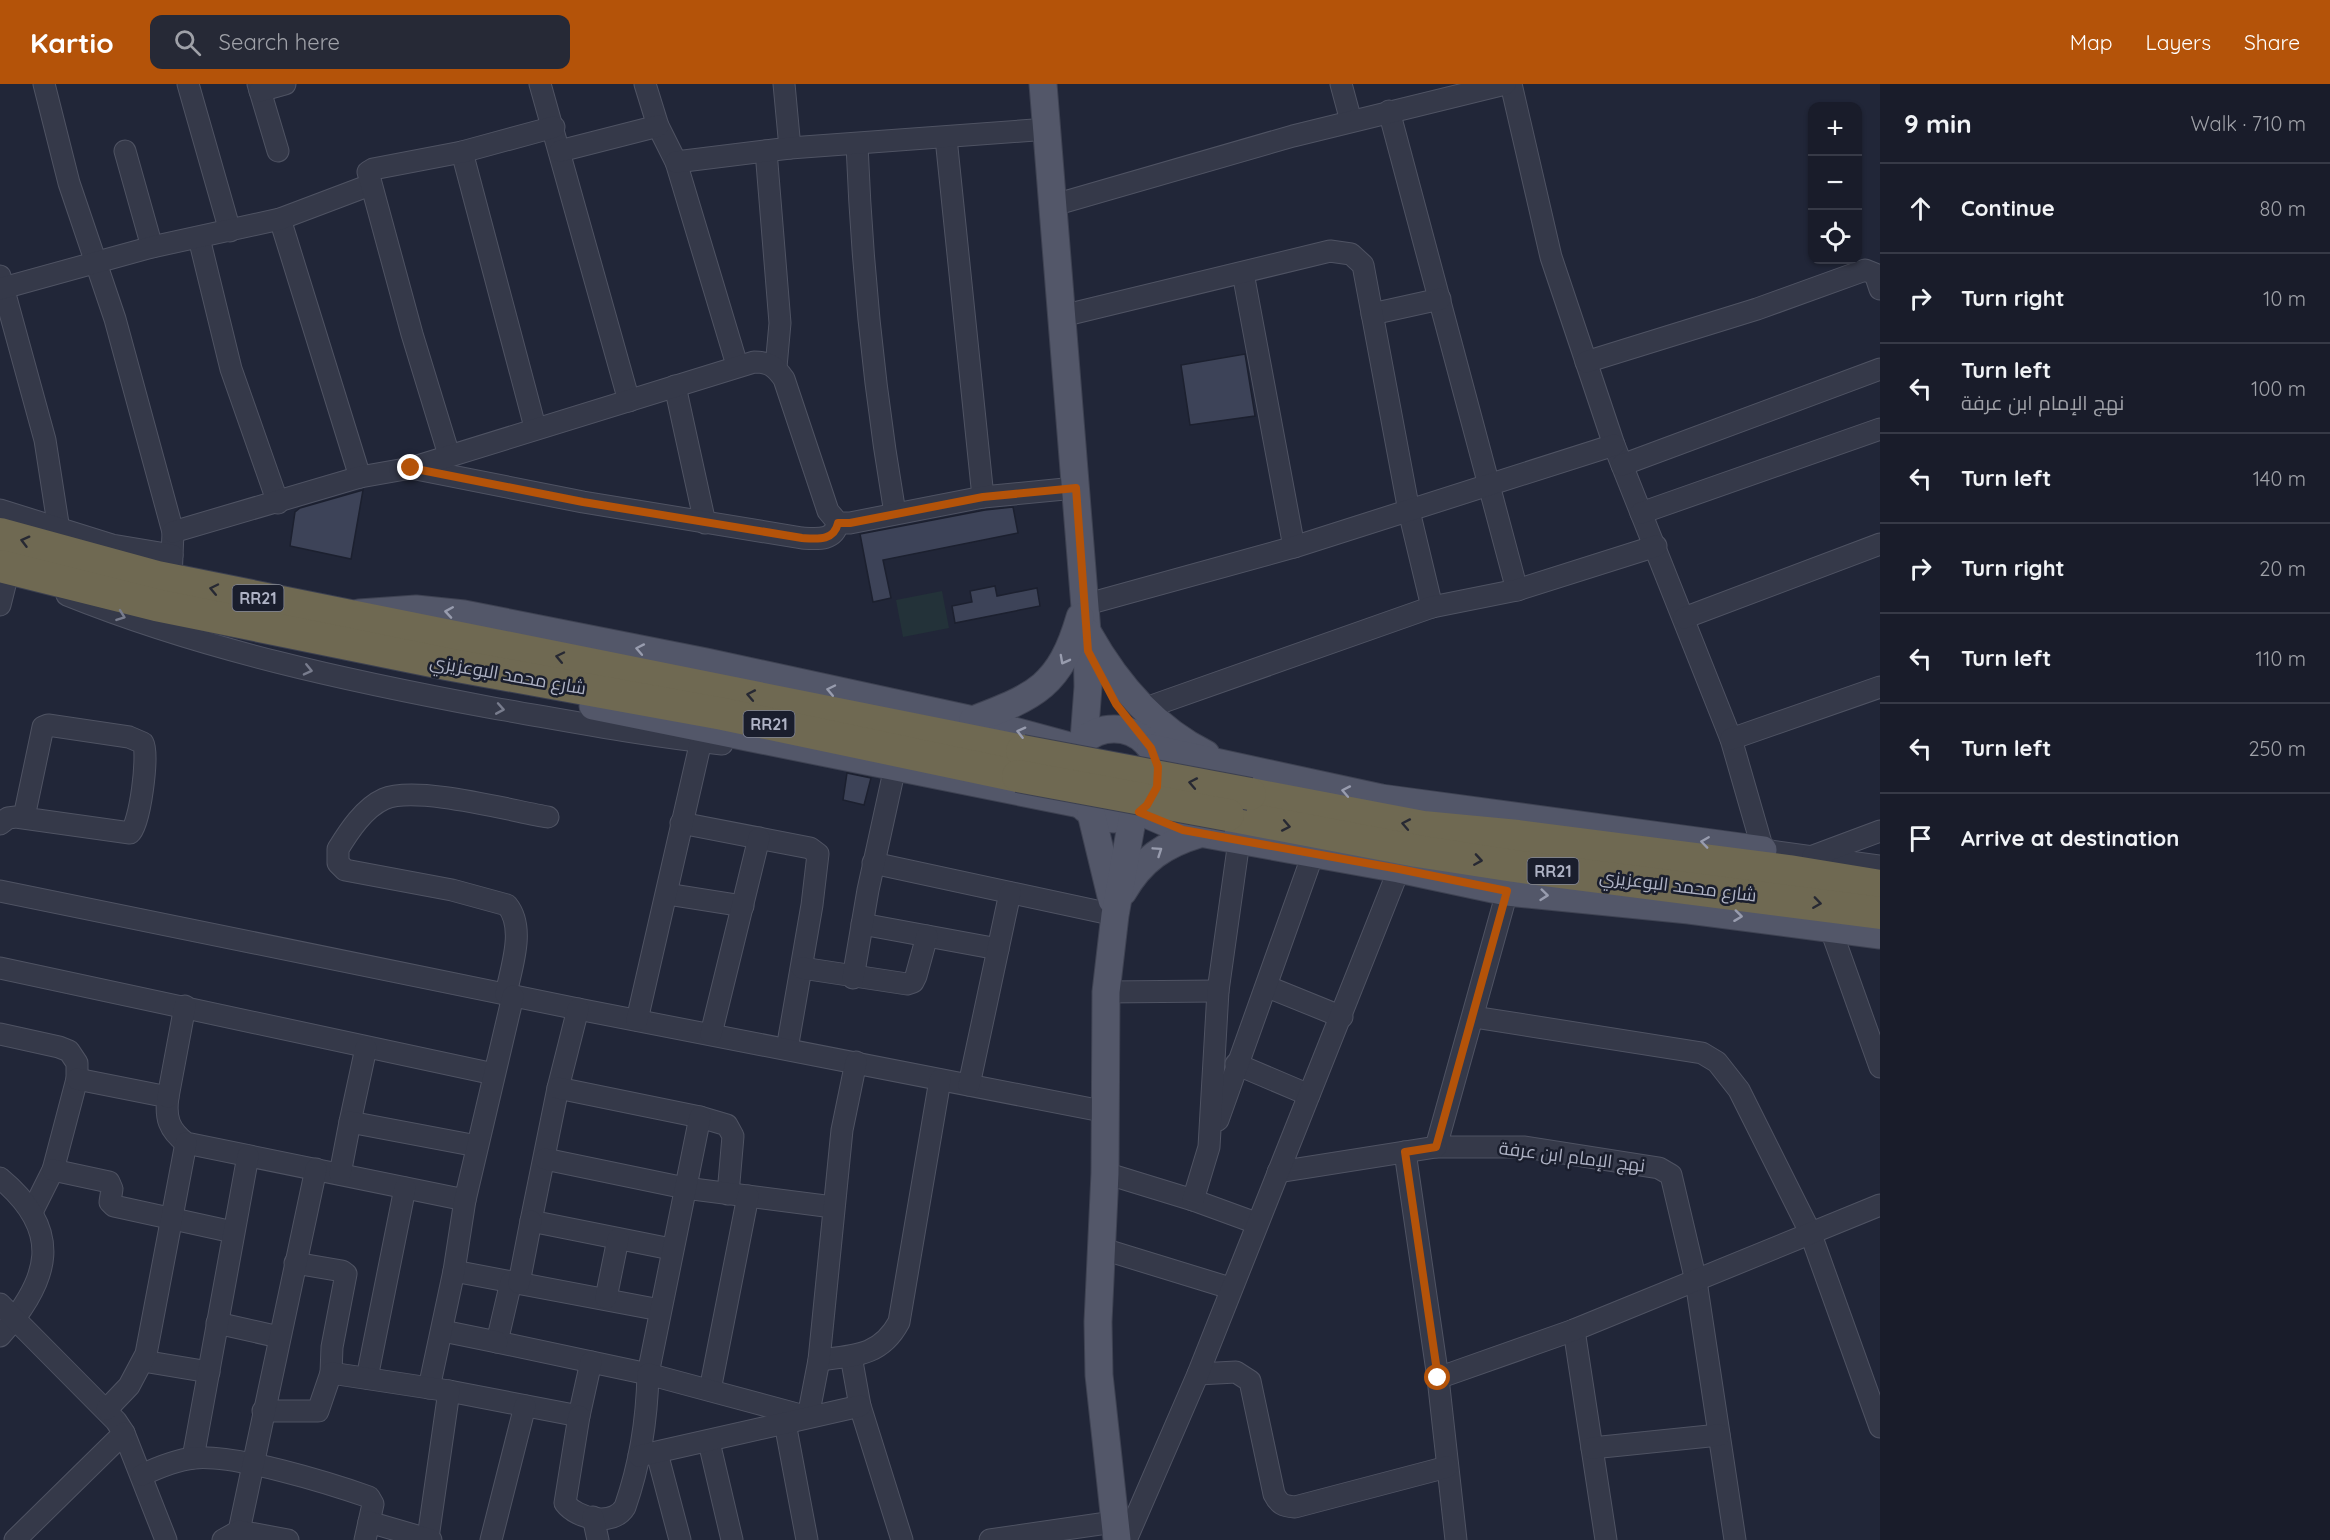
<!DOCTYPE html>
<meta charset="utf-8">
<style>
body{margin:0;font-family:Quicksand,Cairo,sans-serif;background:#262936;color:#f1f3f6}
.controls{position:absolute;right:18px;top:18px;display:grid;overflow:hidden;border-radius:12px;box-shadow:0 2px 4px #0004}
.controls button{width:54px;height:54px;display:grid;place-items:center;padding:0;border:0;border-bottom:2px solid #373a47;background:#191c2a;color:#f1f3f6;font:30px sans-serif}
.stop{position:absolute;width:18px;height:18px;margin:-14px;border:4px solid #b45309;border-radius:50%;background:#fff}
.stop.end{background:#b45309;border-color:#fff;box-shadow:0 2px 6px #0008}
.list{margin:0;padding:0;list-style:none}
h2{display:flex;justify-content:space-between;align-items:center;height:78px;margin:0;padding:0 24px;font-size:26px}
h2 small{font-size:20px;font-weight:400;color:#9fa1a8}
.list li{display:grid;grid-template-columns:39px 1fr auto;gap:18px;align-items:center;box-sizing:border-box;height:90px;padding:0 24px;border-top:2px solid #373a47}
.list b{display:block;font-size:22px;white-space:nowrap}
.list p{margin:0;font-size:20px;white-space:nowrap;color:#9fa1a8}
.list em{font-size:20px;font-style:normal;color:#9fa1a8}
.icon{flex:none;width:33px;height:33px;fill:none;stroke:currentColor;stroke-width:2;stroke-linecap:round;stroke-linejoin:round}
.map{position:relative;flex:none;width:1880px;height:1456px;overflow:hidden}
header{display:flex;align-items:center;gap:36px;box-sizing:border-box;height:84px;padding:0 30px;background:#b45309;color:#fff}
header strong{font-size:28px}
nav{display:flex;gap:33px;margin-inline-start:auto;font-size:21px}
.search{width:420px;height:54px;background:#262936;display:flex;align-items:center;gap:15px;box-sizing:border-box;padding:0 21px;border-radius:12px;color:#9fa1a8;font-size:22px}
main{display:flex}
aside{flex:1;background:#191c2a}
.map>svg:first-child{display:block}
.green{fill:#233239}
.building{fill:#3d4358;stroke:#1c202f;stroke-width:1.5}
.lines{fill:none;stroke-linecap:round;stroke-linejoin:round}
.minor-casing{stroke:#4f5363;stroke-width:23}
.major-casing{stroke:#3e4252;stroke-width:29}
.highway-casing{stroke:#3c4050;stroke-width:34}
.minor{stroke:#353949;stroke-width:21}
.major{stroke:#535769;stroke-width:27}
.highway{stroke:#6f6952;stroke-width:32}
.highway-bridge-casing{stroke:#3c4050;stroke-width:34;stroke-linecap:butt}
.highway-bridge{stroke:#6f6952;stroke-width:32}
.oneway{stroke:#272933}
.oneway2{stroke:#989cae}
.oneway3{stroke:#787c8d}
.route{stroke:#b45309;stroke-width:8}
.labels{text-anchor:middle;stroke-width:5;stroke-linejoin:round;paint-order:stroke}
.shield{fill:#1a1e2d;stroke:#828697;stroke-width:1.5}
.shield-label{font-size:16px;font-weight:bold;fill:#afb3c5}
.street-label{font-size:18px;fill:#afb3c5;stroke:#1a1e2d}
</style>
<header>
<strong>Kartio</strong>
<div class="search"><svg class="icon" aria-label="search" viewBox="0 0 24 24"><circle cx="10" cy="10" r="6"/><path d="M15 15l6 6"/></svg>Search here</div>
<nav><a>Map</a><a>Layers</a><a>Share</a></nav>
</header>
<main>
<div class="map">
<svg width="1880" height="1456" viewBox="0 0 1880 1456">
<rect width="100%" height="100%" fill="#212638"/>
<polygon class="green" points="942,507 949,544 903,553 896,516"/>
<g class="building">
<polygon points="1245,270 1255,332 1190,341 1181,281"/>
<polygon points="363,406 351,475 290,462 295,428 300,424"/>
<polygon points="1013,423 1018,449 883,476 891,514 873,518 860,450 985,426"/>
<polygon points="995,502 997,512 1037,504 1040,522 955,539 952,522 972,518 970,507"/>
<polygon points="847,689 871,694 864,721 843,716"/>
</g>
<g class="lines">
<defs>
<g id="minor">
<polyline points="44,0 69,99 115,235 173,448 171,496"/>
<polyline points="188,0 230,147"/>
<polyline points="258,0 278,67"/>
<polyline points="540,0 629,317"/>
<polyline points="645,0 658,42 676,78 737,281"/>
<polyline points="784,0 790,64"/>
<polyline points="1341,0 1351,37"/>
<polyline points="1511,0 1551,173 1614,361 1731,655 1763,766 1880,782"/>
<polyline points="260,7 285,0"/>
<polyline points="1389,27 1517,506"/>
<polyline points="946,54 983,413"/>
<path d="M857 61C862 184 874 307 895 429"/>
<polyline points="125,67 152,163"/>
<polyline points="560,67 658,42"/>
<polyline points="766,67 780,239 776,283"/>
<polyline points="462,68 535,343"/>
<polyline points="676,78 790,64 1048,45"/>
<polyline points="1054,121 1293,52 1505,0"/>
<polyline points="280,135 360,393"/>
<polyline points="199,154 231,285 278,419"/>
<polyline points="1243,189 1294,463"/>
<polyline points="0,192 45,356 59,446"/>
<polyline points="0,205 152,163 280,135 370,101"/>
<polyline points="1372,230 1440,215"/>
<polyline points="1062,232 1330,167 1351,170 1363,181 1409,427 1432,523"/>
<polyline points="1586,278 1757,225 1865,186 1875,190 1880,205"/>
<polyline points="675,302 705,439"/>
<polyline points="449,371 412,250 368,88 373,85 462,68 554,43"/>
<polyline points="1622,381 1880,285"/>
<path d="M411 384 583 418 802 454C818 455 834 457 838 439"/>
<polyline points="0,426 112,461 172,471"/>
<polyline points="1641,429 1880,345"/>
<path d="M173 448 360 393 411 384 754 278C769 278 775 282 784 295L828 427 838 439H850L983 413 1075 404"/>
<path d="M67 511C204 566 348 597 493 624 569 637 645 652 722 660"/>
<polyline points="0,521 9,485 22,491"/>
<polyline points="1084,521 1294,463 1614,361"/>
<polyline points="1684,534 1880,460"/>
<polyline points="1143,625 1432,523 1517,506 1656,462"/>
<polyline points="1731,655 1880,603"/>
<polyline points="681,739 810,764 818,770 812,821 787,965"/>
<path d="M0 740 8 734 16 733 130 749C140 741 149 670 143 659L129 653 48 641 43 643 24 733"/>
<polyline points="1813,772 1880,747"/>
<polyline points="873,779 1115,831"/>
<polyline points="0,807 578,925 1107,1028"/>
<polyline points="1507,808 1436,1063 1525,1063 1659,1084 1671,1091 1696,1197 1735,1456"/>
<polyline points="667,810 743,822"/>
<polyline points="862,840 998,865"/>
<polyline points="1830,843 1880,983"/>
<polyline points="0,884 494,990"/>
<polyline points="802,884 907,900 913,898 916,892 927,852"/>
<polyline points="853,894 868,806 895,683"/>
<polyline points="1268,903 1342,933"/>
<polyline points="1106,908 1218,907"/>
<path d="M506 910C511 884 526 844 507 821L452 806 345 786 338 779V765C349 747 364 724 384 715 416 701 512 727 548 733"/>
<polyline points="578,925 558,1004 531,1137 671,1165"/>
<polyline points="1474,933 1702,969 1717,978 1739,1006 1810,1148 1880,1343"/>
<polyline points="637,936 701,657"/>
<polyline points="0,950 59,963 69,967 77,979 77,995 53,1086 32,1128"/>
<polyline points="711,950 759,754"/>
<polyline points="1236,980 1309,1011"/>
<path d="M77 995 168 1013C165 1034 169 1046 186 1059L465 1116"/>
<polyline points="969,1001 1010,809"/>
<polyline points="558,1004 700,1033 727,1041 733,1052 728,1110"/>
<polyline points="168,1013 185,922"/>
<polyline points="1218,1036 1313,770"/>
<polyline points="350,1038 366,964"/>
<polyline points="1405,1068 1438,1294 1456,1456"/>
<polyline points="545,1075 685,1104 833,1123"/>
<polyline points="53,1086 109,1098 112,1105 110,1118 114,1122 233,1148"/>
<polyline points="1278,1088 1436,1063"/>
<polyline points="1105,1089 1193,1116 1256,1139"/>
<polyline points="340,1090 350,1038 477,1062"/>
<path d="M0 1094C64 1147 50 1196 0 1252"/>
<polyline points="1193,1116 1209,1063 1218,907 1239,757"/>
<polyline points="1103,1165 1230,1204"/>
<polyline points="295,1179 342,1187 346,1190 332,1263 331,1289"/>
<polyline points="454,1187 660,1226"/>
<polyline points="511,1198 497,1258 648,1290 700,1033"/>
<polyline points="519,1199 531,1137"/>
<polyline points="606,1214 618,1155"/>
<polyline points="0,1220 116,1337 124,1349 166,1456"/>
<polyline points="217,1239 279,1253"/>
<polyline points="1574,1246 1606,1456"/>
<polyline points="443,1247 497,1258"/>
<polyline points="851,1272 860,1322 902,1456"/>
<path d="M819 1276C854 1272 881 1272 899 1238L940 996"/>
<polyline points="143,1277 209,1288"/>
<path d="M1198 1290 1236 1288 1250 1297 1274 1410C1279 1420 1283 1422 1295 1423L1447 1383"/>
<polyline points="367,1294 405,1104"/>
<polyline points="1438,1294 1574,1246 1880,1121"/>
<polyline points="429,1304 454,1187 465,1116 513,912"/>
<polyline points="710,1306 748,1112"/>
<polyline points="449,1307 579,1332 591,1278"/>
<polyline points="107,1325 129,1302 146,1270 186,1059"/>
<polyline points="263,1327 318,1327 331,1289 449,1307 428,1454"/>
<path d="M579 1332 565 1419C577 1435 613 1443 625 1423 640 1380 647 1335 648 1290L808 1333 819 1276 842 1046 856 978"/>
<polyline points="785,1339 807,1456"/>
<polyline points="709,1358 732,1456"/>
<polyline points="1592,1364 1719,1351"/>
<polyline points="657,1369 680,1456"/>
<polyline points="639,1372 860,1322"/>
<polyline points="193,1374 248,1072"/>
<path d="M142 1391C159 1383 176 1376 194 1374 235 1370 329 1399 369 1413L373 1420 369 1438"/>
<polyline points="593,1433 598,1456"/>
<polyline points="239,1447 316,1085"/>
<polyline points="15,1456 124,1349"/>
<polyline points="223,1456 239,1447 288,1456"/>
<polyline points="365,1456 369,1438 431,1456"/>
<polyline points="491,1456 525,1322"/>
<polyline points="990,1456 1114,1438"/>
<polyline points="1126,1456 1198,1290 1399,785"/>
</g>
<g id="major">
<polyline points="1043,0 1087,548 1088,603 1084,656"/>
<polyline points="359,529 416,525 464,530 706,578 973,636 1077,664"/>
<path d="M1088 549C1116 599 1154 644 1206 670"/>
<polyline points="593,622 1080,720"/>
<path d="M973 636C1036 612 1060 602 1080 533"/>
<circle cx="1114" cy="690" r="45"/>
<polyline points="1151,664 1381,714 1763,766"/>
<polyline points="1139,727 1183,746 1399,785 1507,808 1689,826 1880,851"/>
<polyline points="1091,729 1112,816"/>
<path d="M1123 808C1141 776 1165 760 1199 750"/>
<polyline points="1117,1456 1099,1291 1098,1238 1105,1089 1106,908 1115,831 1133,731"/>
</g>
<g id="highway">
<polyline points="0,450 157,493 1022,667"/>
<polyline points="0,482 156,521 447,580 723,630 1018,692"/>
<polyline points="1250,710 1423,743 1518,752 1789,787 1880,802"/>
<polyline points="1228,731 1417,767 1514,782 1880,829"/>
</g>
</defs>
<use href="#minor" class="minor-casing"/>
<use href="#major" class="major-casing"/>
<use href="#highway" class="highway-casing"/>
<use href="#minor" class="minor"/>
<use href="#major" class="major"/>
<use href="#highway" class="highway"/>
<defs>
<g id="highway-bridge">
<polyline points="1022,667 1250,710"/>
<polyline points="1018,692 1228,731"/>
</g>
</defs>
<use href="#highway-bridge" class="highway-bridge-casing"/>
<use href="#highway-bridge" class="highway-bridge"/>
</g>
<defs><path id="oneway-chevron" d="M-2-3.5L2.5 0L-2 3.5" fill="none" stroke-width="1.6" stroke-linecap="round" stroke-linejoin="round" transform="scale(1.5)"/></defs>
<g class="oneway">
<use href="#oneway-chevron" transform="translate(25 457) rotate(-165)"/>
<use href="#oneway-chevron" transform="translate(214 505) rotate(-168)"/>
<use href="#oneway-chevron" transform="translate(560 573) rotate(-168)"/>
<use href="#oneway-chevron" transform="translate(751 611) rotate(-169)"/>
<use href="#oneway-chevron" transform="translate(1193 699) rotate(-169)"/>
<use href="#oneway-chevron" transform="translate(1406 740) rotate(-169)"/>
<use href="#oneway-chevron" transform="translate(1286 742) rotate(11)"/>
<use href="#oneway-chevron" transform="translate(1478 776) rotate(9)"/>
<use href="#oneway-chevron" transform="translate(1817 819) rotate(8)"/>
</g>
<g class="oneway2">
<use href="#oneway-chevron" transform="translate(449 528) rotate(-171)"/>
<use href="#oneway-chevron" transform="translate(640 565) rotate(-169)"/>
<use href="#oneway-chevron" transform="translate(1064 576) rotate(118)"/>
<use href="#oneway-chevron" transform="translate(831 606) rotate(-168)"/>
<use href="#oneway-chevron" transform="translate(1021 648) rotate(-166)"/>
<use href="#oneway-chevron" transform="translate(1346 707) rotate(-169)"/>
<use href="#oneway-chevron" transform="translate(1705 758) rotate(-172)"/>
<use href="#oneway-chevron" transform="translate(1158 767) rotate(-34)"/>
<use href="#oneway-chevron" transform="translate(1544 811) rotate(6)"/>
<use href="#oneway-chevron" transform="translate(1738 832) rotate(7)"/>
</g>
<g class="oneway3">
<use href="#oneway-chevron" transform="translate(121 532) rotate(20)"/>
<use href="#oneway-chevron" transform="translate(308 586) rotate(13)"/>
<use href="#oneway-chevron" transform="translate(500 625) rotate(10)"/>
</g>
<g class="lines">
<path class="route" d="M411 384 583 418 802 454C818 455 834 457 838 439H850L983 413 1076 404 1088 567 1116 620 1151 664 1158 683 1157 703 1147 721 1139 728 1183 746 1399 785 1507 807 1436 1063 1405 1068 1438 1294"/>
</g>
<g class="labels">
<g class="shield">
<rect x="232.5" y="501" width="51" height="26" rx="4.5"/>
<rect x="743.5" y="627" width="51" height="26" rx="4.5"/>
<rect x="1527.5" y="774" width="51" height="26" rx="4.5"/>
</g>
<g class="shield-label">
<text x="258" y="520">RR21</text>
<text x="769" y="646">RR21</text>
<text x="1553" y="793">RR21</text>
</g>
<g class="street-label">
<text transform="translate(508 591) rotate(10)" y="6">شارع محمد البوعزيزي</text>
<text transform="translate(1678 802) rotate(7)" y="6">شارع محمد البوعزيزي</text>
<text transform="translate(1572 1073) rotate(7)" y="6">نهج الإمام ابن عرفة</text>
</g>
</g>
</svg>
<div class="controls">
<button>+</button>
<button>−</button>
<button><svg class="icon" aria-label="locate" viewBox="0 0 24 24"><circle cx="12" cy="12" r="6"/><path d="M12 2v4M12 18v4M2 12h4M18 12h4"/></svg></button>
</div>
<div class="stop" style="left:1438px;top:1294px"></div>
<div class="stop end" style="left:411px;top:384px"></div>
</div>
<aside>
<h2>9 min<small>Walk · 710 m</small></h2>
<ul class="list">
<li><svg class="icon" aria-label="ahead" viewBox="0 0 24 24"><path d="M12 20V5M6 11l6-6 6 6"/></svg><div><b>Continue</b></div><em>80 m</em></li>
<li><svg class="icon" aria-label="right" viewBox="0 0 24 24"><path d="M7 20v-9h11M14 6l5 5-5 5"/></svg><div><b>Turn right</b></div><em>10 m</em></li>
<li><svg class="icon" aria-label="left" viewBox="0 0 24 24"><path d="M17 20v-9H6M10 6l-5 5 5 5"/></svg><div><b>Turn left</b><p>نهج الإمام ابن عرفة</p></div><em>100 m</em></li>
<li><svg class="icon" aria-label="left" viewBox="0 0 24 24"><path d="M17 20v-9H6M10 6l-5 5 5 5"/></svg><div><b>Turn left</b></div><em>140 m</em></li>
<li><svg class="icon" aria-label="right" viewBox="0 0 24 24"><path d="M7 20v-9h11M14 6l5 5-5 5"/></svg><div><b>Turn right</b></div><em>20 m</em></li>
<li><svg class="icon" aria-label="left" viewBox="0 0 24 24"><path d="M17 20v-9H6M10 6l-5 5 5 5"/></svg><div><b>Turn left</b></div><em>110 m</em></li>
<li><svg class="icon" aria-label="left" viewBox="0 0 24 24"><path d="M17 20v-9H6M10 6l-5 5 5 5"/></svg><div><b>Turn left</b></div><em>250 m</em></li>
<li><svg class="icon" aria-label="arrive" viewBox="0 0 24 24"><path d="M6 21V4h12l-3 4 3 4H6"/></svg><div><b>Arrive at destination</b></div></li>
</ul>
</aside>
</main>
